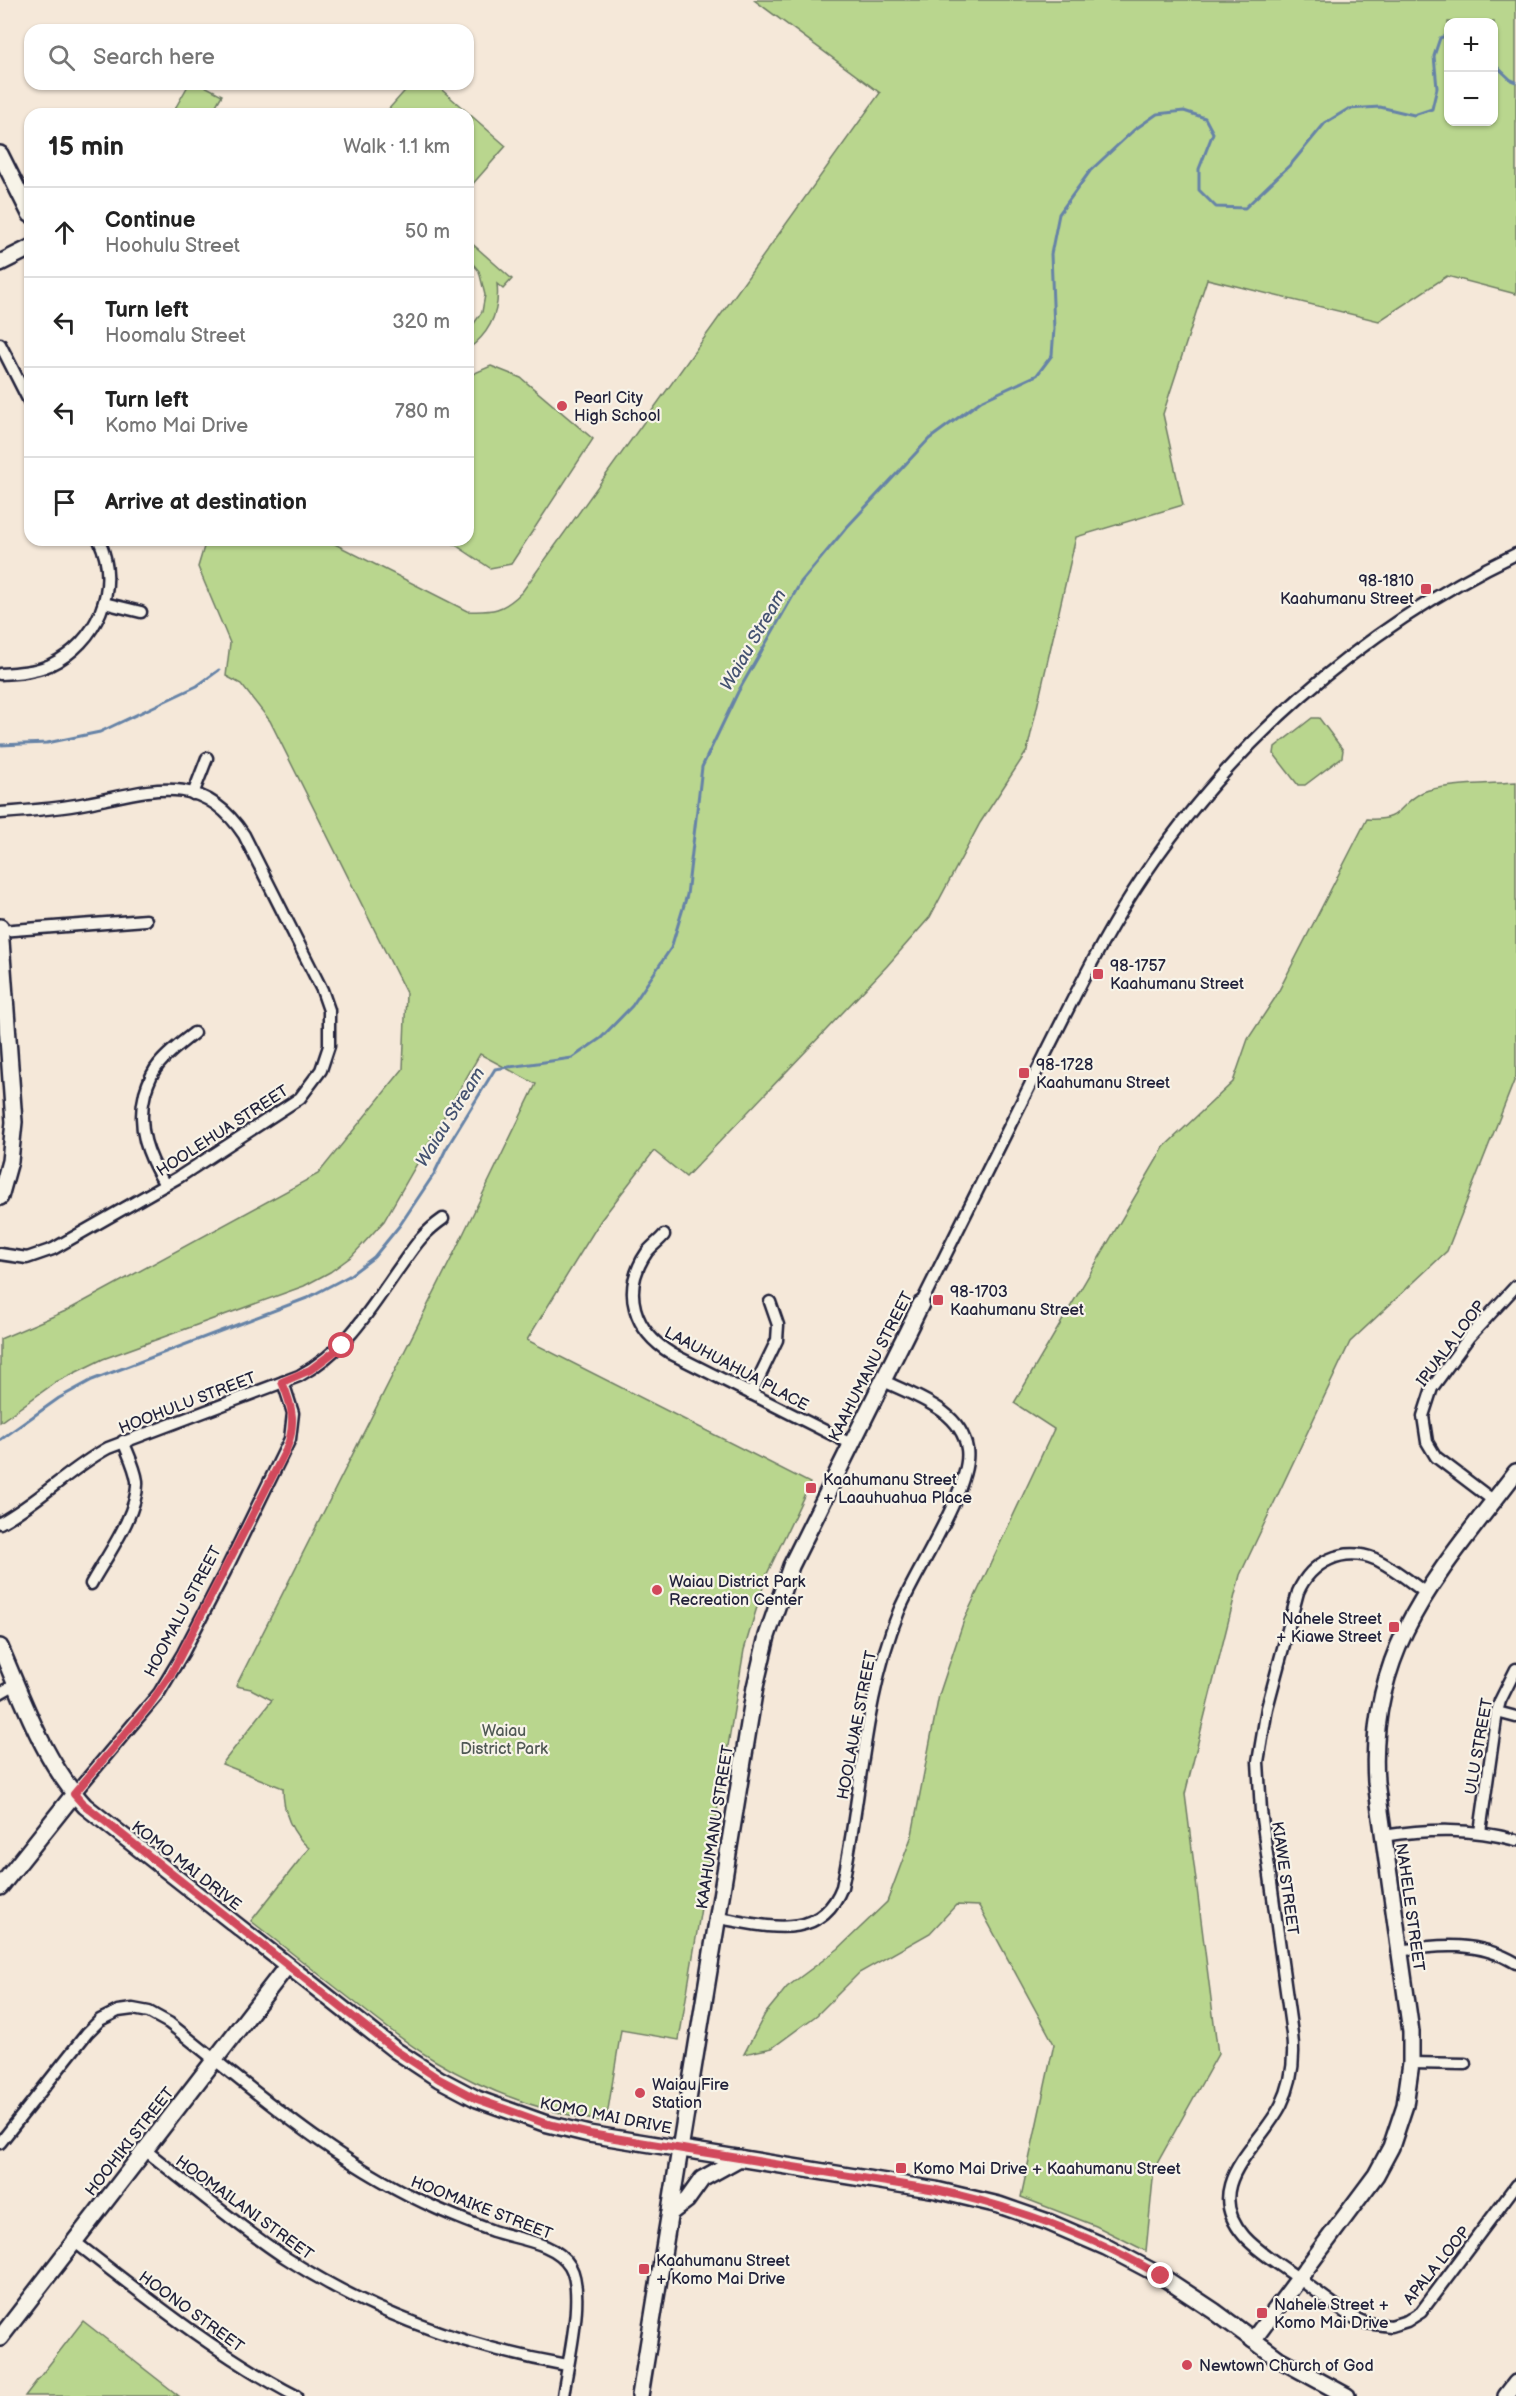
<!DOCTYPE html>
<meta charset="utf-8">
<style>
body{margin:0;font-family:"Balsamiq Sans",sans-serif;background:#f6f6f6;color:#222}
.controls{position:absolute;right:18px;top:18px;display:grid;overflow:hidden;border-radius:12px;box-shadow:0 2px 4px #0004}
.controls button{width:54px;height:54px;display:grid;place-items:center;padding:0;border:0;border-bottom:2px solid #e0e0e0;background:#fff;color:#222;font:30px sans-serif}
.stop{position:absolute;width:18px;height:18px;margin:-14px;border:4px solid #d1495b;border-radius:50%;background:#fff}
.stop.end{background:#d1495b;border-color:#fff;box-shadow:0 2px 6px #0008}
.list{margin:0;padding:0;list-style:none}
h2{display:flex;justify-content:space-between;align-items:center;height:78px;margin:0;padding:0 24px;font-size:26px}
h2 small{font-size:20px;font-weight:400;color:#767676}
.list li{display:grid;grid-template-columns:39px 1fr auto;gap:18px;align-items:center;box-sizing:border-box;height:90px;padding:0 24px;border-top:2px solid #e0e0e0}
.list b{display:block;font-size:22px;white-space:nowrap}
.list p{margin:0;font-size:20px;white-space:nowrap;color:#767676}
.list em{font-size:20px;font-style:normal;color:#767676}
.icon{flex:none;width:33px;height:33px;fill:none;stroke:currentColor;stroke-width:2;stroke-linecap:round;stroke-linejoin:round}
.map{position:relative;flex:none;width:1516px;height:2396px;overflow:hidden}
.search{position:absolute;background:#fff;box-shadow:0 2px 4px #0004;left:24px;top:24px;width:450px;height:66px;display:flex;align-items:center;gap:15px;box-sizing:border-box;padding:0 21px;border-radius:18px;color:#767676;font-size:22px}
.panel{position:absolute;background:#fff;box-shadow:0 2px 4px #0004;left:24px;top:108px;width:450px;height:438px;border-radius:18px}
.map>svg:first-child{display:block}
.green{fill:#b9d68e;stroke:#6e7c64;stroke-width:1.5;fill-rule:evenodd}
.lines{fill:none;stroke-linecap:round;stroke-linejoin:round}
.stream{stroke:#6683a7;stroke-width:3}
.street-casing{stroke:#22223b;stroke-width:15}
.secondary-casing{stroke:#22223b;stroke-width:20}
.street{stroke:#f7f3e8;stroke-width:10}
.secondary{stroke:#f7f3e8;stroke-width:15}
.route{stroke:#d1495b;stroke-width:8}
.poi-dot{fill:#d1495b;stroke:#f7f3e8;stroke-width:2}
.labels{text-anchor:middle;stroke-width:4.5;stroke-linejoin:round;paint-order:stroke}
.poi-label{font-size:16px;fill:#22223b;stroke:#f7f3e8;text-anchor:start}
.street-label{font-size:16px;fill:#22223b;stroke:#f7f3e8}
.park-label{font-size:16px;fill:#4f5854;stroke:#f7f3e8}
.water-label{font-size:18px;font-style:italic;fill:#445271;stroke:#f7f3e8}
</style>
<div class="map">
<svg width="1516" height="2396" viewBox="0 0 1516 2396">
<rect width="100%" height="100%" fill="#f5e8d9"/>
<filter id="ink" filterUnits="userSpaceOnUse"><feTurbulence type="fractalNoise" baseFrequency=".0167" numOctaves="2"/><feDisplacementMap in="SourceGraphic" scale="12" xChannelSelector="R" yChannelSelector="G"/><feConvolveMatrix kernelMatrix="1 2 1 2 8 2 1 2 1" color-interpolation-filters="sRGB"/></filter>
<g filter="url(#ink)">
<g class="green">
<path d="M754 0H1516V294L1447 276 1379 321 1207 279 1163 414 1183 505 1076 537 1027 751 980 823 930 917 887 966 686 1177 654 1151 601 1220 527 1340 810 1483 767 1574 744 1650 679 2040 621 2030 606 2122C545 2113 487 2092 434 2060 405 2043 379 2021 353 2001 319 1974 285 1948 251 1921L309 1848C290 1832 283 1812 283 1788L222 1764 272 1700 251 1689 236 1686 455 1251 536 1084 480 1054 384 1221 352 1256 330 1272 304 1286 103 1359 56 1382 0 1422V1339L68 1310 318 1174 403 1069 406 993 270 721 241 684 226 676 230 643 198 567 206 540H327L467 611C493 612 503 611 522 592L880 93ZM1448 22H1494V122H1448Z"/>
<polygon points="189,84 201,84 222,95 211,114 172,114"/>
<polygon points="411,84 435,84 506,146 471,186 468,183 468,114 389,114 386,112"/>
<path d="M468 240 512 279 503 289 497 284C500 311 490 333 468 349V332L482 312 485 295 479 271 468 258Z"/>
<polygon points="491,366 521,378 593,439 511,564 490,568 448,540 468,540 468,376"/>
<polygon points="1312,718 1319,718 1343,750 1342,757 1305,785 1298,785 1274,754 1275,747"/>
<path d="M1516 782V1076L1447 1251 1350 1342 1240 1575 1185 1794 1218 2054 1154 2169 1146 2251 1096 2226 1021 2197 1054 2044 979 1906 956 1905 930 1933 859 1973 817 2015 772 2048 744 2054 765 2014 787 1987 838 1949 887 1902 912 1835 939 1695 964 1620 1054 1429 1014 1403 1164 1147 1233 1082 1248 1039 1275 998 1367 819C1405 821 1395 806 1423 792 1440 784 1494 784 1516 782Z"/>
<polygon points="83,2321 179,2396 25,2396"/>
</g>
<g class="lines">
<g class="stream">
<polyline points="1494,64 1511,80 1516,82"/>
<polyline points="0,745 47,743 100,732 197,686 219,670"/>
<polyline points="0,1440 59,1398 92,1380 307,1298 349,1276 374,1257 400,1225 434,1174 446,1149 495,1069 572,1058 601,1038 632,1006 671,948 687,895 702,767 738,692 801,582 847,527 929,439 981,401 1037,375 1052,355 1054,329 1051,254 1059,214 1090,171 1134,130 1157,114 1184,111 1205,118 1213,133 1199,169 1199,190 1216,207 1245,208 1292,163 1325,123 1348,109 1380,107 1414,115 1432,109 1437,88 1434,56 1440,38 1448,35"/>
</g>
<defs>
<g id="street">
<polyline points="0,344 30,403"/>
<polyline points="104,603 141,612"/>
<path d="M0 674C17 673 34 672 50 665 97 643 121 588 99 540"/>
<polyline points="193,794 207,758"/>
<path d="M0 813C29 811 58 809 87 803 149 791 201 769 244 835L322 990 329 1010V1046L321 1070 300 1098 179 1177 53 1249 27 1258 0 1254"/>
<polyline points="0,931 146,920"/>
<path d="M165 1185C148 1156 136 1128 145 1093 148 1083 152 1072 159 1064 169 1052 181 1043 194 1033"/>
<path d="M664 1235C659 1241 652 1246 647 1252 620 1291 634 1331 672 1354L851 1444"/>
<path d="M921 1304C962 1222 1003 1140 1044 1057 1072 1001 1099 945 1133 892 1226 747 1361 628 1516 554"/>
<polyline points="751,1394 777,1340 778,1325 770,1302"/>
<polyline points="1494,1501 1436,1457 1427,1442 1423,1416 1432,1388 1469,1337 1516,1286"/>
<path d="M0 1523C39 1502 69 1469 108 1448L299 1376C346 1350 367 1314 397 1271 413 1249 420 1235 443 1219"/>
<path d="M91 1584C106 1557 139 1512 137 1481 135 1467 128 1454 123 1441"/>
<path d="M1426 1593C1410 1582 1393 1567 1375 1559 1343 1546 1311 1562 1298 1592L1267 1708 1258 1762 1261 1811 1292 2034C1295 2059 1292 2083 1281 2105 1259 2148 1200 2185 1244 2236 1257 2251 1276 2262 1291 2273 1311 2287 1330 2302 1350 2316L1366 2323 1391 2326 1407 2321 1421 2312 1516 2185"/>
<polyline points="0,1693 16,1684"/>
<polyline points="1497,1712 1516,1717"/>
<polyline points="74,1794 159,1693 183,1653 225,1572 290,1439 293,1413 283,1382"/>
<polyline points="1480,1832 1497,1712 1500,1701 1516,1669"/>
<path d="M1383 1836C1429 1829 1471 1828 1516 1840"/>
<path d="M718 1918C764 1925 820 1944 842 1887 862 1795 863 1699 899 1611 915 1572 973 1486 967 1449 961 1409 913 1396 882 1380"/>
<path d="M1399 1951C1440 1944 1479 1941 1516 1963"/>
<polyline points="1411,2063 1465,2064"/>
<path d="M0 2143 87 2033 100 2020 118 2011 133 2009 149 2012 169 2023C255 2091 337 2165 438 2209 456 2217 474 2224 493 2231 517 2239 556 2242 570 2266 586 2293 567 2365 563 2396"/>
<path d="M145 2150C191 2186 235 2224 283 2256 370 2313 466 2347 567 2365"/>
<path d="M75 2242C146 2297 216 2354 296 2396"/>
</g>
<g id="secondary">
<polyline points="0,154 30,214"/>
<polyline points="0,263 30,248"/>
<polyline points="0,927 14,1122 10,1161 0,1197"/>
<path d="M0 1647C24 1702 44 1762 85 1806L395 2050 439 2079 477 2099 544 2123 589 2134 936 2190 999 2205 1048 2222 1106 2247 1161 2276 1214 2311 1279 2359 1347 2396"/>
<polyline points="0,1887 74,1794"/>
<polyline points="670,2213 687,2200 702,2179 740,2158"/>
<polyline points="0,2338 287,1966"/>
<path d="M1253 2340 1376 2175 1391 2147 1405 2105 1411 2063V2032L1376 1782C1367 1647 1440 1572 1516 1472"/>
<polyline points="640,2396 755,1687 767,1636 791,1566 921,1304"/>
<polyline points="1506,2396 1516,2383"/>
</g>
</defs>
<use href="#street" class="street-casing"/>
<use href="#secondary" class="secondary-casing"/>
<use href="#street" class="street"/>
<use href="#secondary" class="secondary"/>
</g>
</g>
<g class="lines" filter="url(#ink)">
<path class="route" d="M342 1346 310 1370 282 1382C293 1407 296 1425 286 1450L171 1674 148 1707 74 1794 82 1803 395 2050 439 2079 477 2099 544 2123 590 2134 936 2190C1015 2207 1091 2235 1161 2276"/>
</g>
<g class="poi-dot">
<circle cx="562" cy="406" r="6"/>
<rect x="1420" y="583" width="12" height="12" rx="3"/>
<rect x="1092" y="968" width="12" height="12" rx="3"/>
<rect x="1018" y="1067" width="12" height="12" rx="3"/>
<rect x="932" y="1294" width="12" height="12" rx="3"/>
<rect x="805" y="1482" width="12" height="12" rx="3"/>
<circle cx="657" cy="1590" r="6"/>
<rect x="1388" y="1621" width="12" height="12" rx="3"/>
<circle cx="640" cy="2093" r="6"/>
<rect x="895" y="2162" width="12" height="12" rx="3"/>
<rect x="638" y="2263" width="12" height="12" rx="3"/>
<rect x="1256" y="2307" width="12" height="12" rx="3"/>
<circle cx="1187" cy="2365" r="6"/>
</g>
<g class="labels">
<g class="poi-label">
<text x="574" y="403">Pearl City<tspan x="574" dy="18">High School</tspan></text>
<text x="1414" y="586" text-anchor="end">98-1810<tspan x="1414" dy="18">Kaahumanu Street</tspan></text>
<text x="1110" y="971">98-1757<tspan x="1110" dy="18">Kaahumanu Street</tspan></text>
<text x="1036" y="1070">98-1728<tspan x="1036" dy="18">Kaahumanu Street</tspan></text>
<text x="950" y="1297">98-1703<tspan x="950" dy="18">Kaahumanu Street</tspan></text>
<text x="823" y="1485">Kaahumanu Street<tspan x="823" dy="18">+ Laauhuahua Place</tspan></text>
<text x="669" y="1587">Waiau District Park<tspan x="669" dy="18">Recreation Center</tspan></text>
<text x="1382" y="1624" text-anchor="end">Nahele Street<tspan x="1382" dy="18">+ Kiawe Street</tspan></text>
<text x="652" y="2090">Waiau Fire<tspan x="652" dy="18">Station</tspan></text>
<text x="913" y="2174">Komo Mai Drive + Kaahumanu Street</text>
<text x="656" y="2266">Kaahumanu Street<tspan x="656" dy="18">+ Komo Mai Drive</tspan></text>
<text x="1274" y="2310">Nahele Street +<tspan x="1274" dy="18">Komo Mai Drive</tspan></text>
<text x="1199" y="2371">Newtown Church of God</text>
</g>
<g class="street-label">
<text transform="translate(222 1130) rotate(-33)" y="6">HOOLEHUA STREET</text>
<text transform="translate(1450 1343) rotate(-53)" y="6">IPUALA LOOP</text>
<text transform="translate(870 1366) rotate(-63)" y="6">KAAHUMANU STREET</text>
<text transform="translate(737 1368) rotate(28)" y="6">LAAUHUAHUA PLACE</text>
<text transform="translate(187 1402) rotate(-21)" y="6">HOOHULU STREET</text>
<text transform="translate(182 1611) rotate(-62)" y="6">HOOMALU STREET</text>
<text transform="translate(856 1725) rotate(-79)" y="6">HOOLAUAE STREET</text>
<text transform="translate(1478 1746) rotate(-80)" y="6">ULU STREET</text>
<text transform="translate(714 1827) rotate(-81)" y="6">KAAHUMANU STREET</text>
<text transform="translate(187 1865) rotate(38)" y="6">KOMO MAI DRIVE</text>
<text transform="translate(1286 1878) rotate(82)" y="6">KIAWE STREET</text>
<text transform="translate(1411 1907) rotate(82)" y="6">NAHELE STREET</text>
<text transform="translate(606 2115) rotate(11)" y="6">KOMO MAI DRIVE</text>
<text transform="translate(129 2141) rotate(-52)" y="6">HOOHIKI STREET</text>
<text transform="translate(245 2207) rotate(36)" y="6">HOOMAILANI STREET</text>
<text transform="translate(482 2207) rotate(21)" y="6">HOOMAIKE STREET</text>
<text transform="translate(1436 2265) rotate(-51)" y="6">APALA LOOP</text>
<text transform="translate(192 2311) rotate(36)" y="6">HOONO STREET</text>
</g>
<g class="park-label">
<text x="504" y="1736">Waiau<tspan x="504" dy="18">District Park</tspan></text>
</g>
<g class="water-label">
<text transform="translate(753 640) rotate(-60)" y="6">Waiau Stream</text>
<text transform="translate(450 1117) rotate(-58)" y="6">Waiau Stream</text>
</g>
</g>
</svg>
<div class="controls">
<button>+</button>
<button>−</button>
</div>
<div class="stop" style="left:342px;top:1346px"></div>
<div class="stop end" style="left:1161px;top:2276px"></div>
<div class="search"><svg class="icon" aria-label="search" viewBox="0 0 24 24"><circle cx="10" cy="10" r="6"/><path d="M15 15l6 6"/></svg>Search here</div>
<section class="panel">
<h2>15 min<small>Walk · 1.1 km</small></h2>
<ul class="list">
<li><svg class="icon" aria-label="ahead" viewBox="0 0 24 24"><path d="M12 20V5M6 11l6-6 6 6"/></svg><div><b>Continue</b><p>Hoohulu Street</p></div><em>50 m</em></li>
<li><svg class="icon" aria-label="left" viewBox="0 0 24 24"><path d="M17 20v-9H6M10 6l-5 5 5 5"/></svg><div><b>Turn left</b><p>Hoomalu Street</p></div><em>320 m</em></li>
<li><svg class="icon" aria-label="left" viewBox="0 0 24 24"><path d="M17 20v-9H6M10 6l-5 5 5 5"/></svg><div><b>Turn left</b><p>Komo Mai Drive</p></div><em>780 m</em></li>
<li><svg class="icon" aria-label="arrive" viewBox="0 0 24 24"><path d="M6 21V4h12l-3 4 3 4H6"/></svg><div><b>Arrive at destination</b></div></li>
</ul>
</section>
</div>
